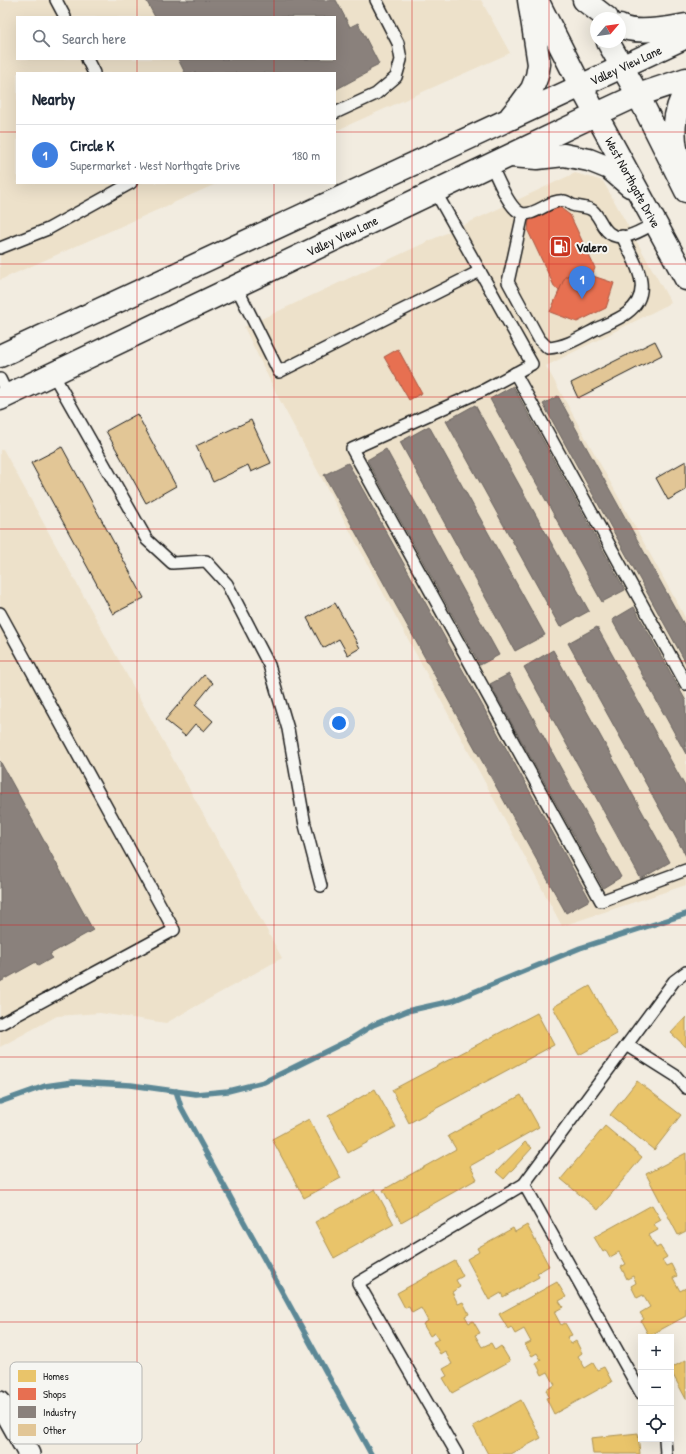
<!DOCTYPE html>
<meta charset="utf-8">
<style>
body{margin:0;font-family:"Patrick Hand",sans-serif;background:#f6f6f7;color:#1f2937}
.controls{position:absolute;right:12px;bottom:12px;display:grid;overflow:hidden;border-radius:0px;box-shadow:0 4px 16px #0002}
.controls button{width:36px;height:36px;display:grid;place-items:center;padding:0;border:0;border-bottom:1px solid #e0e1e3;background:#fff;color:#1f2937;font:20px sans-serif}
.compass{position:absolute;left:590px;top:12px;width:36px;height:36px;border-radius:50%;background:#fff;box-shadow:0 4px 16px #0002;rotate:61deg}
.you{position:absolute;left:339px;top:723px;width:14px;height:14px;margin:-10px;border:3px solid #fff;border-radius:50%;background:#1a73e8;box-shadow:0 0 0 6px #1a73e833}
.badge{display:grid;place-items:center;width:26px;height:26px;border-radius:50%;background:#db2777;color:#fff;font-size:13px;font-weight:700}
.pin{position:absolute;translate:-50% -33px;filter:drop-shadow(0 1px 2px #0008)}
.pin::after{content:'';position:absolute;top:21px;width:14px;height:12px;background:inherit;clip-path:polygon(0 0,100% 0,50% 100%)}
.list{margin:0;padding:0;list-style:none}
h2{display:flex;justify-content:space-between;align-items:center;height:52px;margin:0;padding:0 16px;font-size:17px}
h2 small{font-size:13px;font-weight:400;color:#747a83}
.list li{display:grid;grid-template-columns:26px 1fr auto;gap:12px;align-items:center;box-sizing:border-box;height:60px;padding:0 16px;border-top:1px solid #e0e1e3}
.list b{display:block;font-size:15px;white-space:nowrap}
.list p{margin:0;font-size:13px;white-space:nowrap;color:#747a83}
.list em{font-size:13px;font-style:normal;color:#747a83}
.icon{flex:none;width:22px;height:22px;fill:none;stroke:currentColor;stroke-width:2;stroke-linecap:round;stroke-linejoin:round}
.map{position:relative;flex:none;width:686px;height:1454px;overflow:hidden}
.search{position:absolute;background:#fff;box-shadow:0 4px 16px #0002;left:16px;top:16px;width:320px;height:44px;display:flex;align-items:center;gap:10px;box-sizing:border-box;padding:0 14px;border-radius:0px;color:#747a83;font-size:15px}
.panel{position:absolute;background:#fff;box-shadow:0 4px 16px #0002;left:16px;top:72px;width:320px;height:112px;border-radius:0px}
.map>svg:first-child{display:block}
.built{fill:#ede1ca;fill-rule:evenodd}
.homes{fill:#e9c46a;stroke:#ac9253}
.shops{fill:#e76f51;stroke:#aa5641}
.industry{fill:#8a817c;stroke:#69635f}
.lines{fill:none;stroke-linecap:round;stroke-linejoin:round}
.stream{stroke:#5c8896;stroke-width:5.5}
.building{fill:#e2c696;stroke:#1c1c1c}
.lane-casing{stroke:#1c1c1c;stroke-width:14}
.street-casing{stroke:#1c1c1c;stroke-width:24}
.secondary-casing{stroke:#1c1c1c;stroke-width:25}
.lane{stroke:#f6f6f2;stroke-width:11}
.street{stroke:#f6f6f2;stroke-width:21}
.secondary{stroke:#f6f6f2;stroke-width:22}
.grid{fill:none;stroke:#d62828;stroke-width:1;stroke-opacity:0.55}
.labels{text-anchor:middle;stroke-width:4;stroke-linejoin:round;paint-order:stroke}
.street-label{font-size:13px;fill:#1c1c1c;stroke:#f6f6f2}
.poi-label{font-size:13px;font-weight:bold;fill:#1c1c1c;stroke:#f6f6f2;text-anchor:start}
.key{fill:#f6f6f2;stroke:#b5b5b2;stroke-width:1}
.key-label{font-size:11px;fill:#1c1c1c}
</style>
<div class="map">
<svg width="686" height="1454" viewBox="0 0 686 1454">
<rect width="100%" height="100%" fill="#f2ece0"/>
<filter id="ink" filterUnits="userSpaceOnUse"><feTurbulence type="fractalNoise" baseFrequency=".025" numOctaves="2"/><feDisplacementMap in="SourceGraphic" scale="8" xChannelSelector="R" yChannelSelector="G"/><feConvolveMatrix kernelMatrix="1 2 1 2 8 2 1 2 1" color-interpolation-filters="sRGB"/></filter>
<g filter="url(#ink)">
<g class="built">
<path d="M0 0H481L510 53 335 131V73H17V183H218L0 280ZM17 17H335V59H17Z"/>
<polygon points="575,173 603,181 671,303 546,366 686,619 686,885 562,926 277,395 244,327"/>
<polygon points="3,449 282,958 166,1023 100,1013 57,1016 0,1047 0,450"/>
</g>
<g class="homes">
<polygon points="590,986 617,1034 579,1055 553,1007"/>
<polygon points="537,1013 554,1045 409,1123 392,1090"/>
<polygon points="686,1017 686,1047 671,1033"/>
<polygon points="637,1081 681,1115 654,1150 610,1115"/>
<polygon points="375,1089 396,1127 348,1153 328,1116"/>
<polygon points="521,1095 539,1127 470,1166 477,1179 401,1222 383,1190 456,1149 448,1136"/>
<polygon points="309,1119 341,1178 304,1198 272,1139"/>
<polygon points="605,1126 642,1157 598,1210 561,1179"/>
<polygon points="525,1142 532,1148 504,1179 496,1172"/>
<polygon points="686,1153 686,1231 678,1235 646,1174"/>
<polygon points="375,1189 394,1224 334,1258 315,1222"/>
<polygon points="652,1205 661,1220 654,1224 658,1230 649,1235 656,1248 660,1246 667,1257 662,1260 666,1266 671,1264 677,1276 673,1278 680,1291 686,1288 686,1316 649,1336 641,1321 644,1319 640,1313 650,1307 643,1295 637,1298 631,1286 636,1283 635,1280 633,1276 627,1279 621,1267 626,1264 619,1252 610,1257 606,1250 603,1252 594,1237"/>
<polygon points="527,1225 549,1266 537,1273 539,1277 503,1297 501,1293 489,1300 467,1259 479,1252 477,1248 513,1228 515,1232"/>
<polygon points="455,1261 463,1276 456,1280 460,1287 452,1292 458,1304 463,1302 469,1314 465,1316 469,1323 473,1321 480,1333 475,1335 482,1347 491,1343 495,1350 501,1346 510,1361 452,1393 443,1378 447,1376 443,1369 452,1364 445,1351 440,1354 433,1342 439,1339 435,1333 430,1336 423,1324 428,1321 421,1308 412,1313 409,1307 405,1308 397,1293"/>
<polygon points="557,1282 566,1297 559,1301 563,1307 554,1312 561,1325 565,1323 572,1335 567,1337 571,1344 576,1341 582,1353 578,1356 585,1368 593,1363 597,1370 604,1367 612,1382 554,1414 546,1398 549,1397 546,1390 555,1385 548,1372 542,1375 536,1363 541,1360 537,1353 532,1356 525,1345 531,1342 524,1329 515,1334 511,1327 508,1329 499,1314"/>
<polygon points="686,1360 686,1399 671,1371 671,1368"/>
<polygon points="521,1400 541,1438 511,1454 488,1454 473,1426"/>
<polygon points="638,1433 640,1454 593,1454 591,1438"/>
</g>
<g class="shops">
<polygon points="558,206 570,215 595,268 592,276 578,271 565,277 560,290 555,288 528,231 529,220"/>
<polygon points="578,271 614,283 606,308 577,322 550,312 565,277"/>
<polygon points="398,349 422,393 409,400 384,357"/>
</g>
<g class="industry">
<polygon points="146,0 336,0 350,27 358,23 379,64 369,69 370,71 335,90 335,73 185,73 178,59 335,59 335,17 155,17"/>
<polygon points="513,386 625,590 602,602 490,399"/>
<polygon points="558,396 686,628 686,663 543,404"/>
<polygon points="475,405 589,611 560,627 446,421"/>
<polygon points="429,426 545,635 515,651 400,442"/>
<polygon points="386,449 499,655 480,665 367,460"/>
<polygon points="348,463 590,900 566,913 324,475"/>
<polygon points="634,607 686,701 686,754 612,620"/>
<polygon points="597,627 686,788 686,856 568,643"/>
<polygon points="553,650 670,862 641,879 524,667"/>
<polygon points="509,674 621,877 603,888 490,684"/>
<polygon points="0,761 93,930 50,954 52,958 38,966 36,962 0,982"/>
</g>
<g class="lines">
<g class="stream">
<polyline points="176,1091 181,1107 371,1454"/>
<polyline points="0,1102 45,1086 73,1082 131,1085 196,1094 228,1091 264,1082 349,1040 373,1025 407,1011 452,1001 580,948 686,914"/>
</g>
</g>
<g class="building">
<polygon points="655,341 662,355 578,398 571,383"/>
<polygon points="137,414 176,486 146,503 106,431"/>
<polygon points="251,420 271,463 251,472 248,465 213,482 196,446"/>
<polygon points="62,447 144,598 113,614 31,463"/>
<polygon points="686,461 686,490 668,500 656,478"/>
<polygon points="335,603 360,648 348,655 339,639 323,648 307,618"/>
<polygon points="204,675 213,683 195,705 213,721 204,731 195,724 185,736 165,720"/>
</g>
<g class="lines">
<defs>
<g id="lane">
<polyline points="56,0 65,17"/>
<polyline points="87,59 94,73"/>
<polyline points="335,113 376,94 396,77 401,60 398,43 376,0"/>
<path d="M491 165C497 177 509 209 521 213 533 218 551 198 564 201 567 201 570 204 572 205 580 208 590 206 595 213 600 219 602 226 607 231 620 245 642 230 655 223"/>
<polyline points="435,191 532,364 484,390 352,449 601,901 686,870"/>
<path d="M523 214 508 282 539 339 548 348C566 347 581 337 596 329 606 324 618 320 627 313 656 291 634 262 622 236"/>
<polyline points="0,248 48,229 131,183"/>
<polyline points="236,286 279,372 480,271"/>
<polyline points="515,373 686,684"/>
<polyline points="53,374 147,540 172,563 206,561 227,584 269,665 288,729 305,825 321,886"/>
<polyline points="0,379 8,396"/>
<polyline points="0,613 174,930 0,1024"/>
<polyline points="627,1045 676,1076 686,1088"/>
<polyline points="524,1184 641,1393"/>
<polyline points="665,1439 666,1454"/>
<polyline points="457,1454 358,1283 524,1184 674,981 686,972"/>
</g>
<polyline id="street" points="0,1402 29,1454"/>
<g id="secondary">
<path id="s1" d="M537 0 580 85 686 279"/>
<polyline points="584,0 607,18"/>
<path d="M620 26C636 35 669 28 686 25"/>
<polyline points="608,42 638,95 686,191"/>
<polyline points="511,116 521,104 532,89 537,76 539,64 529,0"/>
<polyline points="511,156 537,158 564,155 589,160 609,168 630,186"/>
<path d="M680 162C671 139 673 111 686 90"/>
<path id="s2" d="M0 356 686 37"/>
<path id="s3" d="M0 399 597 114 638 95 686 79"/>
</g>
</defs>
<use href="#lane" class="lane-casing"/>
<use href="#street" class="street-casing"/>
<use href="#secondary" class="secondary-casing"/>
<use href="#lane" class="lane"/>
<use href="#street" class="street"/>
<use href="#secondary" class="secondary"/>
</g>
</g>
<path class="grid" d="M137 0V17M274 0V17M412 0V1454M549 0V1454M137 59V73M274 59V73M0 132H17M335 132H686M137 183V1454M274 183V1454M0 264H686M0 397H686M0 529H686M0 661H686M0 793H686M0 925H686M0 1057H686M0 1190H686M0 1322H686"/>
<defs>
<symbol id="fuel-square" viewBox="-11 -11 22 22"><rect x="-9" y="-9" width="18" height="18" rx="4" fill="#c8321e" stroke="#f6f6f2"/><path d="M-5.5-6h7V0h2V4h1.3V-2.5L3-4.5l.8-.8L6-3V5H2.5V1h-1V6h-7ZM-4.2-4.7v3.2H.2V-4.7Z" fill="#fff"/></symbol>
</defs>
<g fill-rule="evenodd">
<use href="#fuel-square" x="548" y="234" width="25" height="25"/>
</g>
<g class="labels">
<g class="street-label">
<text dy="5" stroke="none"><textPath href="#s2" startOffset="690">Valley View Lane</textPath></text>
<text dy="5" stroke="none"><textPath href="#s1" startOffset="206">West Northgate Drive</textPath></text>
<text dy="5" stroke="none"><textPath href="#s3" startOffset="379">Valley View Lane</textPath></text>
</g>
<g class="poi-label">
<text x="576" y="252">Valero</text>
</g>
</g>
<rect x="10" y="1362" width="132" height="82" rx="6" class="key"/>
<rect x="18" y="1370" width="18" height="12" fill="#e9c46a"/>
<rect x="18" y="1388" width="18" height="12" fill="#e76f51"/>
<rect x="18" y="1406" width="18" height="12" fill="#8a817c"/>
<rect x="18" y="1424" width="18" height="12" fill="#e2c696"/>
<g class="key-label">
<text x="43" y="1380">Homes</text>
<text x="43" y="1398">Shops</text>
<text x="43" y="1416">Industry</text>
<text x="43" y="1434">Other</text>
</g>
</svg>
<div class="controls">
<button>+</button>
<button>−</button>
<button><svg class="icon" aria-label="locate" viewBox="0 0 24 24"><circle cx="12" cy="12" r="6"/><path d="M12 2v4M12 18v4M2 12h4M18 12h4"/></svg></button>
</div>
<svg class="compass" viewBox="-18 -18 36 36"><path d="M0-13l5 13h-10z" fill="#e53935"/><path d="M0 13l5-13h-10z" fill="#747a83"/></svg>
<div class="you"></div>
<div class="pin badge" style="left:582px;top:299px;background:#3f7fe0">1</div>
<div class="search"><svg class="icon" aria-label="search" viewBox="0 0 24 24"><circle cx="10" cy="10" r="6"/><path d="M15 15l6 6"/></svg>Search here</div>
<section class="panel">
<h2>Nearby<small></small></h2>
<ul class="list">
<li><span class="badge" style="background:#3f7fe0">1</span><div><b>Circle K</b><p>Supermarket · West Northgate Drive</p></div><em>180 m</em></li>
</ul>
</section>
</div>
